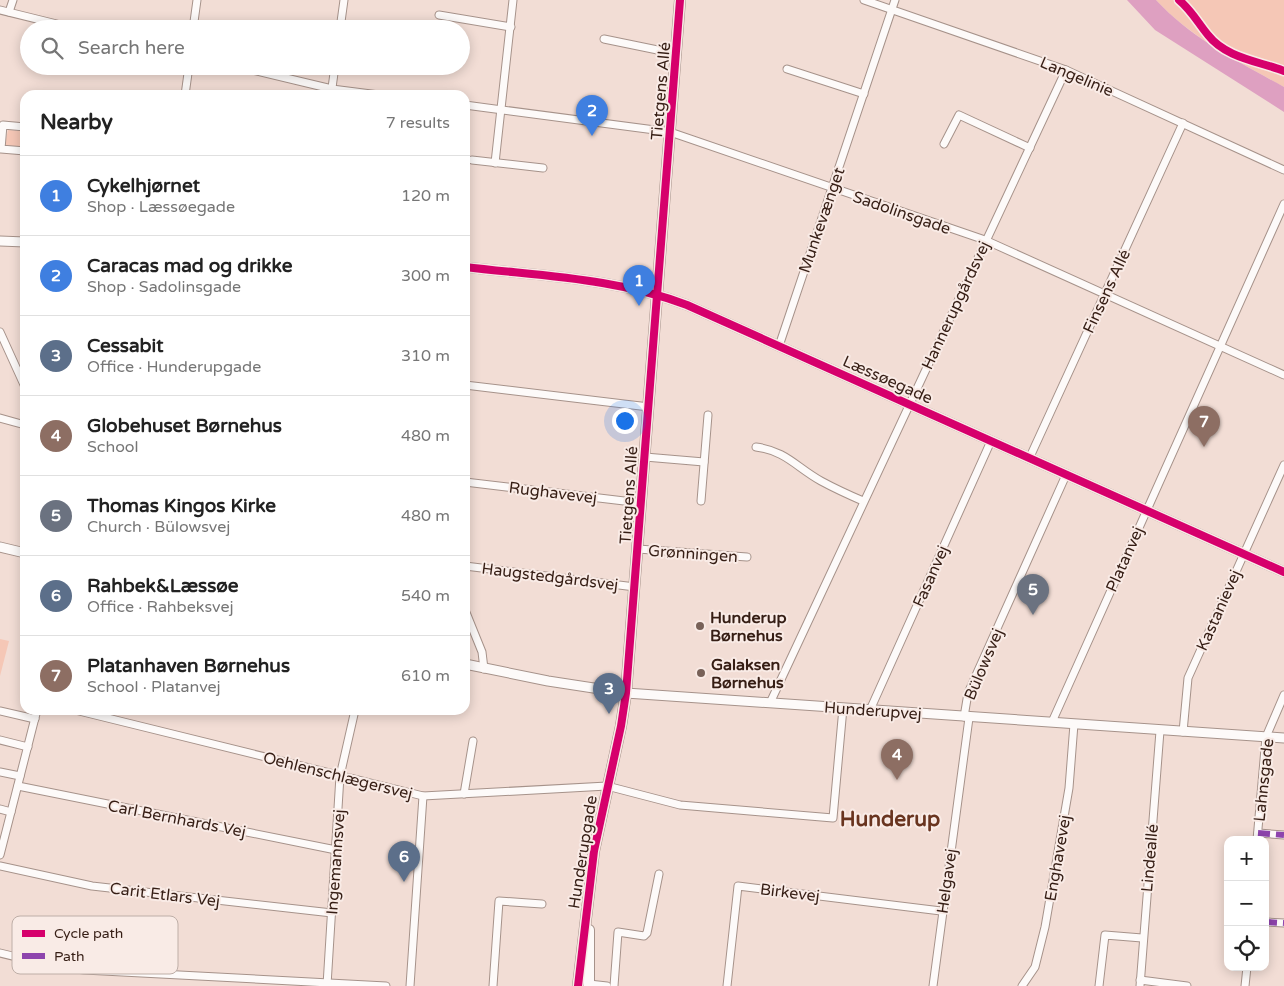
<!DOCTYPE html>
<meta charset="utf-8">
<style>
body{margin:0;font-family:"Varela Round",sans-serif;background:#f2f2f2;color:#222}
.controls{position:absolute;right:15px;bottom:15px;display:grid;overflow:hidden;border-radius:10px;box-shadow:0 2px 12px #0003}
.controls button{width:45px;height:45px;display:grid;place-items:center;padding:0;border:0;border-bottom:1px solid #e0e0e0;background:#fff;color:#222;font:25px sans-serif}
.you{position:absolute;left:624px;top:420px;width:18px;height:18px;margin:-12px;border:4px solid #fff;border-radius:50%;background:#1a73e8;box-shadow:0 0 0 8px #1a73e833}
.badge{display:grid;place-items:center;width:32px;height:32px;border-radius:50%;background:#786158;color:#fff;font-size:16px;font-weight:700}
.pin{position:absolute;translate:-50% -41px;filter:drop-shadow(0 1px 2px #0008)}
.pin::after{content:'';position:absolute;top:26px;width:18px;height:15px;background:inherit;clip-path:polygon(0 0,100% 0,50% 100%)}
.list{margin:0;padding:0;list-style:none}
h2{display:flex;justify-content:space-between;align-items:center;height:65px;margin:0;padding:0 20px;font-size:21px}
h2 small{font-size:16px;font-weight:400;color:#767676}
.list li{display:grid;grid-template-columns:32px 1fr auto;gap:15px;align-items:center;box-sizing:border-box;height:80px;padding:0 20px;border-top:1px solid #e0e0e0}
.list b{display:block;font-size:19px;white-space:nowrap}
.list p{margin:0;font-size:16px;white-space:nowrap;color:#767676}
.list em{font-size:16px;font-style:normal;color:#767676}
.icon{flex:none;width:28px;height:28px;fill:none;stroke:currentColor;stroke-width:2;stroke-linecap:round;stroke-linejoin:round}
.map{position:relative;flex:none;width:1284px;height:986px;overflow:hidden}
.search{position:absolute;background:#fff;box-shadow:0 2px 12px #0003;left:20px;top:20px;width:450px;height:55px;display:flex;align-items:center;gap:12px;box-sizing:border-box;padding:0 18px;border-radius:28px;color:#767676;font-size:19px}
.panel{position:absolute;background:#fff;box-shadow:0 2px 12px #0003;left:20px;top:90px;width:450px;height:625px;border-radius:15px}
.map>svg:first-child{display:block}
.green{fill:#f5c7b6}
.water{fill:#dea0c1}
.lines{fill:none;stroke-linecap:round;stroke-linejoin:round}
.minor-casing{stroke:#a6928a;stroke-width:9}
.tertiary-casing{stroke:#a6928a;stroke-width:11}
.secondary-casing{stroke:#a6928a;stroke-width:12}
.minor{stroke:#fdfaf9;stroke-width:7}
.tertiary{stroke:#fdfaf9;stroke-width:9}
.secondary{stroke:#fdfaf9;stroke-width:10}
.quiet{stroke:#8e44ad;stroke-width:6;stroke-dasharray:12 6;stroke-linecap:butt}
.cycleway-casing{stroke:#f9ebe6;stroke-width:11}
.cycleway{stroke:#d6006c;stroke-width:8}
.poi-dot{fill:#786158;stroke:#f9ebe6;stroke-width:2}
.labels{text-anchor:middle;stroke-width:4;stroke-linejoin:round;paint-order:stroke}
.street-label{font-size:16px;fill:#361e15;stroke:#f9ebe6}
.poi-label{font-size:16px;font-weight:bold;fill:#361e15;stroke:#f9ebe6;text-anchor:start}
.district-label{font-size:21px;font-weight:bold;fill:#69341f;stroke:#f9ebe6}
.key{fill:#f9ebe6;stroke:#beaea7;stroke-width:1}
.key-label{font-size:14px;fill:#361e15}
</style>
<div class="map">
<svg width="1284" height="986" viewBox="0 0 1284 986">
<rect width="100%" height="100%" fill="#f2ddd5"/>
<g class="green">
<path d="M1156 0H1284V87C1240 62 1191 38 1156 0Z"/>
<polygon points="8,130 25,131 25,149 7,147 5,144"/>
<polygon points="0,639 9,641 0,676"/>
</g>
<path class="water" d="M1127 0H1156C1191 38 1239 62 1284 87V112L1155 30Z"/>
<g class="lines">
<defs>
<g id="minor">
<polyline points="864,0 1066,70 1284,170"/>
<polyline points="0,10 77,29"/>
<polyline points="9,12 13,0"/>
<polyline points="439,15 511,27"/>
<polyline points="193,29 197,0"/>
<polyline points="340,29 344,0"/>
<polyline points="604,39 677,54"/>
<polyline points="236,66 332,89 379,95"/>
<polyline points="787,69 864,94"/>
<polyline points="185,95 189,66"/>
<polyline points="331,95 335,66"/>
<polyline points="465,105 670,132 985,240 1284,375"/>
<polyline points="25,127 3,125 1,149 25,151"/>
<polyline points="944,144 959,115 1030,148"/>
<polyline points="472,160 543,168"/>
<polyline points="495,163 513,0"/>
<polyline points="0,332 25,387"/>
<polyline points="779,346 895,0"/>
<polyline points="465,385 649,407"/>
<polyline points="0,418 25,425"/>
<path d="M756 447C786 451 796 467 821 481 834 488 849 495 863 501"/>
<polyline points="645,457 704,462"/>
<polyline points="1029,459 1183,123"/>
<polyline points="465,482 641,503"/>
<polyline points="701,501 708,415"/>
<polyline points="638,549 747,557"/>
<polyline points="465,566 635,587"/>
<polyline points="465,610 482,652 484,669"/>
<polyline points="770,703 1066,70"/>
<polyline points="75,710 423,796 607,786 680,805 833,818 843,708"/>
<polyline points="870,710 991,441"/>
<polyline points="0,711 35,719"/>
<polyline points="964,717 968,693 1066,475"/>
<polyline points="1052,722 1284,204"/>
<polyline points="1183,732 1188,678 1284,465"/>
<polyline points="0,740 28,747"/>
<polyline points="0,772 20,776"/>
<polyline points="18,786 336,850"/>
<polyline points="464,794 473,741"/>
<polyline points="0,809 11,812"/>
<polyline points="1258,833 1284,835"/>
<polyline points="1257,840 1266,737 1284,695"/>
<polyline points="0,855 37,710"/>
<polyline points="0,866 92,886 332,913"/>
<polyline points="1265,922 1284,923"/>
<polyline points="0,953 54,966 84,970 386,986"/>
<polyline points="1140,980 1187,986"/>
<polyline points="589,984 607,986"/>
<polyline points="327,985 340,776 355,710"/>
<polyline points="410,986 423,796"/>
<polyline points="493,986 499,901 542,904"/>
<polyline points="614,986 618,932 644,936 647,933 659,874"/>
<polyline points="727,986 738,886 941,911"/>
<polyline points="933,986 969,718"/>
<polyline points="1022,986 1035,967 1045,927 1069,788 1074,724"/>
<polyline points="1099,986 1105,935 1142,938"/>
<polyline points="1140,986 1160,731"/>
<polyline points="1245,986 1247,967"/>
</g>
<g id="tertiary">
<polyline points="0,241 25,242"/>
<path d="M465 267C539 276 617 278 687 305L1284 572"/>
<polyline points="0,547 25,553"/>
<polyline points="465,664 548,681 626,693 1284,738"/>
</g>
<g id="secondary">
<polyline points="578,986 594,851 621,726 626,693 680,0"/>
<polyline points="589,986 589,930"/>
</g>
</defs>
<use href="#minor" class="minor-casing"/>
<use href="#tertiary" class="tertiary-casing"/>
<use href="#secondary" class="secondary-casing"/>
<use href="#minor" class="minor"/>
<use href="#tertiary" class="tertiary"/>
<use href="#secondary" class="secondary"/>
<g class="quiet">
<polyline points="1258,833 1284,835"/>
<polyline points="1265,922 1284,923"/>
</g>
<defs>
<g id="cycleway">
<path d="M1179 0C1192 11 1198 23 1208 35 1226 58 1258 61 1284 71"/>
<path d="M465 267C539 276 617 278 687 305L1284 572"/>
<polyline points="578,986 594,851 621,726 626,693 680,0"/>
</g>
</defs>
<use href="#cycleway" class="cycleway-casing"/>
<use href="#cycleway" class="cycleway"/>
</g>
<g class="poi-dot">
<circle cx="700" cy="626" r="5"/>
<circle cx="701" cy="673" r="5"/>
</g>
<g class="labels">
<g class="street-label">
<text transform="translate(1077 76) rotate(23)" y="6">Langelinie</text>
<text transform="translate(660 91) rotate(-85)" y="6">Tietgens Allé</text>
<text transform="translate(902 212) rotate(19)" y="6">Sadolinsgade</text>
<text transform="translate(821 220) rotate(-71)" y="6">Munkevænget</text>
<text transform="translate(1106 291) rotate(-65)" y="6">Finsens Allé</text>
<text transform="translate(955 305) rotate(-65)" y="6">Hannerupgårdsvej</text>
<text transform="translate(888 379) rotate(24)" y="6">Læssøegade</text>
<text transform="translate(553 492) rotate(7)" y="6">Rughavevej</text>
<text transform="translate(628 495) rotate(-86)" y="6">Tietgens Allé</text>
<text transform="translate(693 553) rotate(4)" y="6">Grønningen</text>
<text transform="translate(1124 559) rotate(-66)" y="6">Platanvej</text>
<text transform="translate(550 576) rotate(7)" y="6">Haugstedgårdsvej</text>
<text transform="translate(930 576) rotate(-66)" y="6">Fasanvej</text>
<text transform="translate(1218 610) rotate(-66)" y="6">Kastanievej</text>
<text transform="translate(983 664) rotate(-67)" y="6">Bülowsvej</text>
<text transform="translate(873 710) rotate(4)" y="6">Hunderupvej</text>
<text transform="translate(338 775) rotate(14)" y="6">Oehlenschlægersvej</text>
<text transform="translate(1263 780) rotate(-84)" y="6">Lahnsgade</text>
<text transform="translate(177 818) rotate(11)" y="6">Carl Bernhards Vej</text>
<text transform="translate(582 852) rotate(-81)" y="6">Hunderupgade</text>
<text transform="translate(1057 858) rotate(-80)" y="6">Enghavevej</text>
<text transform="translate(1149 858) rotate(-85)" y="6">Lindeallé</text>
<text transform="translate(335 862) rotate(-86)" y="6">Ingemannsvej</text>
<text transform="translate(946 881) rotate(-82)" y="6">Helgavej</text>
<text transform="translate(790 892) rotate(7)" y="6">Birkevej</text>
<text transform="translate(165 894) rotate(7)" y="6">Carit Etlars Vej</text>
</g>
<g class="poi-label">
<text x="710" y="623">Hunderup<tspan x="710" dy="18">Børnehus</tspan></text>
<text x="711" y="670">Galaksen<tspan x="711" dy="18">Børnehus</tspan></text>
</g>
<g class="district-label">
<text x="890" y="826">Hunderup</text>
</g>
</g>
<rect x="12" y="916" width="166" height="58" rx="8" class="key"/>
<rect x="22" y="930" width="23" height="7" fill="#d6006c"/>
<rect x="22" y="953" width="23" height="6" fill="#8e44ad"/>
<g class="key-label">
<text x="54" y="938">Cycle path</text>
<text x="54" y="961">Path</text>
</g>
</svg>
<div class="controls">
<button>+</button>
<button>−</button>
<button><svg class="icon" aria-label="locate" viewBox="0 0 24 24"><circle cx="12" cy="12" r="6"/><path d="M12 2v4M12 18v4M2 12h4M18 12h4"/></svg></button>
</div>
<div class="you"></div>
<div class="pin badge" style="left:639px;top:306px;background:#3f7fe0">1</div>
<div class="pin badge" style="left:592px;top:136px;background:#3f7fe0">2</div>
<div class="pin badge" style="left:609px;top:714px;background:#5c6f8a">3</div>
<div class="pin badge" style="left:897px;top:780px;background:#8d6e63">4</div>
<div class="pin badge" style="left:1033px;top:615px;background:#6b7280">5</div>
<div class="pin badge" style="left:404px;top:882px;background:#5c6f8a">6</div>
<div class="pin badge" style="left:1204px;top:447px;background:#8d6e63">7</div>
<div class="search"><svg class="icon" aria-label="search" viewBox="0 0 24 24"><circle cx="10" cy="10" r="6"/><path d="M15 15l6 6"/></svg>Search here</div>
<section class="panel">
<h2>Nearby<small>7 results</small></h2>
<ul class="list">
<li><span class="badge" style="background:#3f7fe0">1</span><div><b>Cykelhjørnet</b><p>Shop · Læssøegade</p></div><em>120 m</em></li>
<li><span class="badge" style="background:#3f7fe0">2</span><div><b>Caracas mad og drikke</b><p>Shop · Sadolinsgade</p></div><em>300 m</em></li>
<li><span class="badge" style="background:#5c6f8a">3</span><div><b>Cessabit</b><p>Office · Hunderupgade</p></div><em>310 m</em></li>
<li><span class="badge" style="background:#8d6e63">4</span><div><b>Globehuset Børnehus</b><p>School</p></div><em>480 m</em></li>
<li><span class="badge" style="background:#6b7280">5</span><div><b>Thomas Kingos Kirke</b><p>Church · Bülowsvej</p></div><em>480 m</em></li>
<li><span class="badge" style="background:#5c6f8a">6</span><div><b>Rahbek&amp;Læssøe</b><p>Office · Rahbeksvej</p></div><em>540 m</em></li>
<li><span class="badge" style="background:#8d6e63">7</span><div><b>Platanhaven Børnehus</b><p>School · Platanvej</p></div><em>610 m</em></li>
</ul>
</section>
</div>
